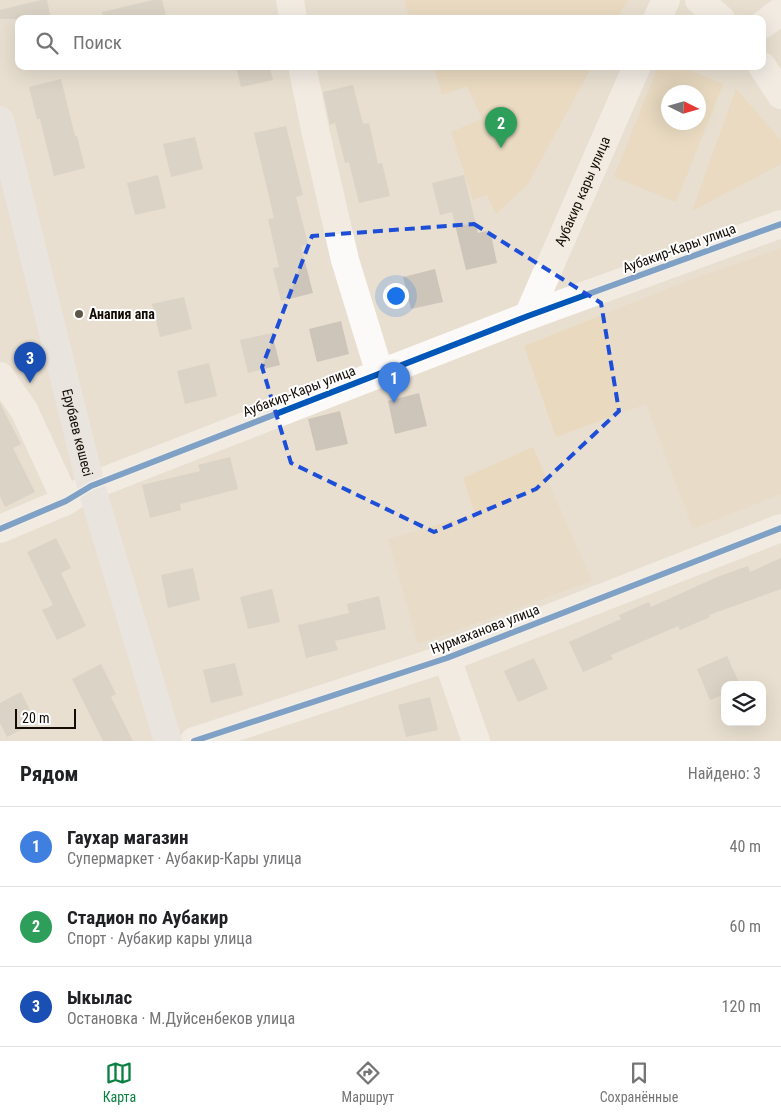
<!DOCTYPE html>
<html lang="ru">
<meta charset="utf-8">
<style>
body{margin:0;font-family:"Roboto Condensed",sans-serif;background:#f6f6f6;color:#202124}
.controls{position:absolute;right:15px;bottom:15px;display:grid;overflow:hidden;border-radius:10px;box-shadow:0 5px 20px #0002}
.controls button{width:45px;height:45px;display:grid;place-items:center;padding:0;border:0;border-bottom:1px solid #e0e0e0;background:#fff;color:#202124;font:25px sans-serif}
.compass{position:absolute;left:661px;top:85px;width:45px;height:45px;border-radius:50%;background:#fff;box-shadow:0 5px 20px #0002;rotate:95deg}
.scale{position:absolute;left:15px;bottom:12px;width:61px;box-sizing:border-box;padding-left:5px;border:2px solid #120c04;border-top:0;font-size:14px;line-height:18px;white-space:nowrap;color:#120c04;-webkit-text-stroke:4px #fff;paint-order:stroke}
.you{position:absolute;left:395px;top:295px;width:18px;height:18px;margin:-12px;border:4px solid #fff;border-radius:50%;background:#1a73e8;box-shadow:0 0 0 8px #1a73e833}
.badge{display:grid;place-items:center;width:32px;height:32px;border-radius:50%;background:#0b8043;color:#fff;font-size:16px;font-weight:700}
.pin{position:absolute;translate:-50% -41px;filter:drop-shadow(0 1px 2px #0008)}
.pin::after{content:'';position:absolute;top:26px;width:18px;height:15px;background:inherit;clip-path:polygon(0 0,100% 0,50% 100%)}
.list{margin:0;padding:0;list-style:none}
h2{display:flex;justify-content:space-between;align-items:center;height:65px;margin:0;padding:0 20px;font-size:21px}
h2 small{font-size:16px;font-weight:400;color:#757577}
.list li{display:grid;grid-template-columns:32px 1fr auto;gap:15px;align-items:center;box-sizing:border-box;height:80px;padding:0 20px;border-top:1px solid #e0e0e0}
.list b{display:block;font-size:19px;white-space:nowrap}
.list p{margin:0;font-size:16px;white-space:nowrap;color:#757577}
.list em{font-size:16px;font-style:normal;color:#757577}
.icon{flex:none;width:28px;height:28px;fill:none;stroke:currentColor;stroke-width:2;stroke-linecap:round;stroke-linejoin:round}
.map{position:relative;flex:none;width:781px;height:741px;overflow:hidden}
.search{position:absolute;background:#fff;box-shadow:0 5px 20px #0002;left:15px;right:15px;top:15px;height:55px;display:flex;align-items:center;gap:12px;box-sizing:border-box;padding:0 18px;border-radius:10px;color:#757577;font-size:19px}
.sheet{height:305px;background:#fff}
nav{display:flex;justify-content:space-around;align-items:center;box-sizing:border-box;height:70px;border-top:1px solid #e0e0e0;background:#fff;font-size:14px;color:#757577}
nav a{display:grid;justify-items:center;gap:2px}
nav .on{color:#0b8043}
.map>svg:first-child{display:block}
.built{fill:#e9d9bf}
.green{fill:#ead5b0;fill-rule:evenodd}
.building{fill:#cdc5b9}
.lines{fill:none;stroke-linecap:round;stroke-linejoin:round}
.minor{stroke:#fcfaf8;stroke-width:28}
.major{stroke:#eeecef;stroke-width:28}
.cycleway-casing{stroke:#fff;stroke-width:9}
.cycleway{stroke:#0057b8;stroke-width:6}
.marked{fill:none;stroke:#1d4ed8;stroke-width:4;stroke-dasharray:10 6;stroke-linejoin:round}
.poi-dot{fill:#5d564b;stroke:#fff;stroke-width:2}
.labels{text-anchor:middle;stroke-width:4;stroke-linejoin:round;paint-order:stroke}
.street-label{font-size:14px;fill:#120c04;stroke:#fff}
.poi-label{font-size:14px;font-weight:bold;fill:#120c04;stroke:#fff;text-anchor:start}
</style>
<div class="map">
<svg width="781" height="741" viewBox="0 0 781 741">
<rect width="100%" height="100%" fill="#e8dfd0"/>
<g class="built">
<polygon points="781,248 781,494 693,529 646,404 556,437 524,346 687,281"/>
<polygon points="533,447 592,581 418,644 388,539 475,514 463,478"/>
</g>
<g class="green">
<polygon points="404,0 628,0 617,19 410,19"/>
<polygon points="434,66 592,66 528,184 496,214 487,195 473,200 451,132 482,119 467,86 442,95"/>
<path d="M658 66H679L723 84 676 202 614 177ZM698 92V122H668V92Z"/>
<polygon points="736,89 781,140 781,164 692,211"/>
</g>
<g class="building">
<polygon points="41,0 47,0 51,19 0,19 0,10"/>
<polygon points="153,0 162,0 167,19 102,19 102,12"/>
<polygon points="236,66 269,66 273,80 241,87"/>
<polygon points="61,79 75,136 77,136 85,168 54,176 40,119 37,119 29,87"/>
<polygon points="353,85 363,124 369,123 378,164 382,163 390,196 359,203 349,162 345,163 335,123 330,125 323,92"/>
<polygon points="286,126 303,195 296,197 308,244 301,246 313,293 281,301 273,268 279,267 268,219 274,218 254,133"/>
<polygon points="195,137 203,169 171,177 163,144"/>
<polygon points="158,175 166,208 135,215 127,183"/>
<polygon points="464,175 478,233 490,230 497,263 466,270 452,212 440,215 432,183"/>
<polygon points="435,269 443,302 411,309 403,277"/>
<polygon points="184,297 192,329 160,337 152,304"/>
<polygon points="341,321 349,354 317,362 309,329"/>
<polygon points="272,333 280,365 248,373 240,340"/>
<polygon points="209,363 217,396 185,404 177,371"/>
<polygon points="419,393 427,426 395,434 388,401"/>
<polygon points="0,403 21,444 13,448 35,492 5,507 0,496"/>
<polygon points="340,411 348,444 316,451 308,419"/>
<polygon points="230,457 238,489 180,504 181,510 150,518 142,485 200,471 198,465"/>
<polygon points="56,538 71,568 61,573 86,626 57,640 42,610 53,605 27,552"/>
<polygon points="781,558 781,589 709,615 710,617 680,630 678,626 611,655 613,659 583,672 569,642 621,619 619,615 649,602 651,607 717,577 748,566 750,572"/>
<polygon points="193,568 200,600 168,608 161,575"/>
<polygon points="272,589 280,622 248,629 240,597"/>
<polygon points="379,596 386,629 335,641 338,650 306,658 298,625 349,613 347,604"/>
<polygon points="727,656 740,685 725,685 725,694 710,700 697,669"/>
<polygon points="534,658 548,689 518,702 504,671"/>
<polygon points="235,663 243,695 211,703 203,670"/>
<polygon points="101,664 116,694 111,697 133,741 103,741 72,679"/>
<polygon points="21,692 36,722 7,737 0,723 0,703"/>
<polygon points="430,697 438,730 406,737 398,705"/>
</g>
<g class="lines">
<g class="minor">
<polyline points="290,0 293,19"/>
<polyline points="699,0 721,19"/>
<polyline points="657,19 666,0"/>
<polyline points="762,25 781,11"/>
<polyline points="302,66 316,134 345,260 380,374"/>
<polyline points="762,66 781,95"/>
<path id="s1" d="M528 316 637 66"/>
<polyline points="0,376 24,410 66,501"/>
<polyline points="0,529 66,501 91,486 528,316 781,224"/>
<polyline points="447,658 476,741"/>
<polyline points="194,741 447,658 781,528"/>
</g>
<path class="major" id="s2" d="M0 120 91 486 168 741"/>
<defs>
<g id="cycleway">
<polyline points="0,529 66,501 91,486 528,316 781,224"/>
<polyline points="194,741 447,658 781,528"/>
</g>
</defs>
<use href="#cycleway" class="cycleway-casing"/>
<use href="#cycleway" class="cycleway"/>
</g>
<path d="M0 0H781V741H0ZM474 224 601 303 619 411 536 489 434 532 291 463 262 367 312 236Z" fill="#e8dfd0" fill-opacity=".55" fill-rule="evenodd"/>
<path class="marked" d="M474 224 601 303 619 411 536 489 434 532 291 463 262 367 312 236Z"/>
<circle class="poi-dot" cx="79" cy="314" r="5"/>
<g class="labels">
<g class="street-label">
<text dy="5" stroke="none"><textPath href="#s1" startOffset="136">Аубакир кары улица</textPath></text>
<text transform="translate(679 248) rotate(-20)" y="5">Аубакир-Кары улица</text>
<text transform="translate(299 391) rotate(-21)" y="5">Аубакир-Кары улица</text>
<text dy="5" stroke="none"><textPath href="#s2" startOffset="322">Ерубаев көшесі</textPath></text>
<text transform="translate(485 629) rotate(-21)" y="5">Нурмаханова улица</text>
</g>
<g class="poi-label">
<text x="89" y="319">Анапия апа</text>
</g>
</g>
</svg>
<div class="controls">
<button><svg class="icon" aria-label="layers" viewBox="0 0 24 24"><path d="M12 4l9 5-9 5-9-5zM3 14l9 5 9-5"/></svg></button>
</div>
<svg class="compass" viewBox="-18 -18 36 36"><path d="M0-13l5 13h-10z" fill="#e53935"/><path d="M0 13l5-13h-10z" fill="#757577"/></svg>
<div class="scale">20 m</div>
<div class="you"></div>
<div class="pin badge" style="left:394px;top:403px;background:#3f7fe0">1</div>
<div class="pin badge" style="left:501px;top:148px;background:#2e9e5b">2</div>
<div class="pin badge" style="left:30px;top:383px;background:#1a4fb4">3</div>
<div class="search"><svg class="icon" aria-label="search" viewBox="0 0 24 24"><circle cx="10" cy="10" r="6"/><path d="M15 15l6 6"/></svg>Поиск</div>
</div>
<section class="sheet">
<h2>Рядом<small>Найдено: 3</small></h2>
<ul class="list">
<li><span class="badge" style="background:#3f7fe0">1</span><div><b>Гаухар магазин</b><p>Супермаркет · Аубакир-Кары улица</p></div><em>40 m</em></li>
<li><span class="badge" style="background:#2e9e5b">2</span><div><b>Стадион по Аубакир</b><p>Спорт · Аубакир кары улица</p></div><em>60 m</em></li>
<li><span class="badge" style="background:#1a4fb4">3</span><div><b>Ыкылас</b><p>Остановка · М.Дуйсенбеков улица</p></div><em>120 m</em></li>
</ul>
</section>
<nav>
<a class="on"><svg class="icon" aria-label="map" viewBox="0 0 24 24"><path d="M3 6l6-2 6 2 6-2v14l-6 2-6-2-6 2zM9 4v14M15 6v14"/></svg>Карта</a>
<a><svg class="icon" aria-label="directions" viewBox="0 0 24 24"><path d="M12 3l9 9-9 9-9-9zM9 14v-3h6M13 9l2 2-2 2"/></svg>Маршрут</a>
<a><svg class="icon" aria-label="saved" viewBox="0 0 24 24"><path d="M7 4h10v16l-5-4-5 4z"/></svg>Сохранённые</a>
</nav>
